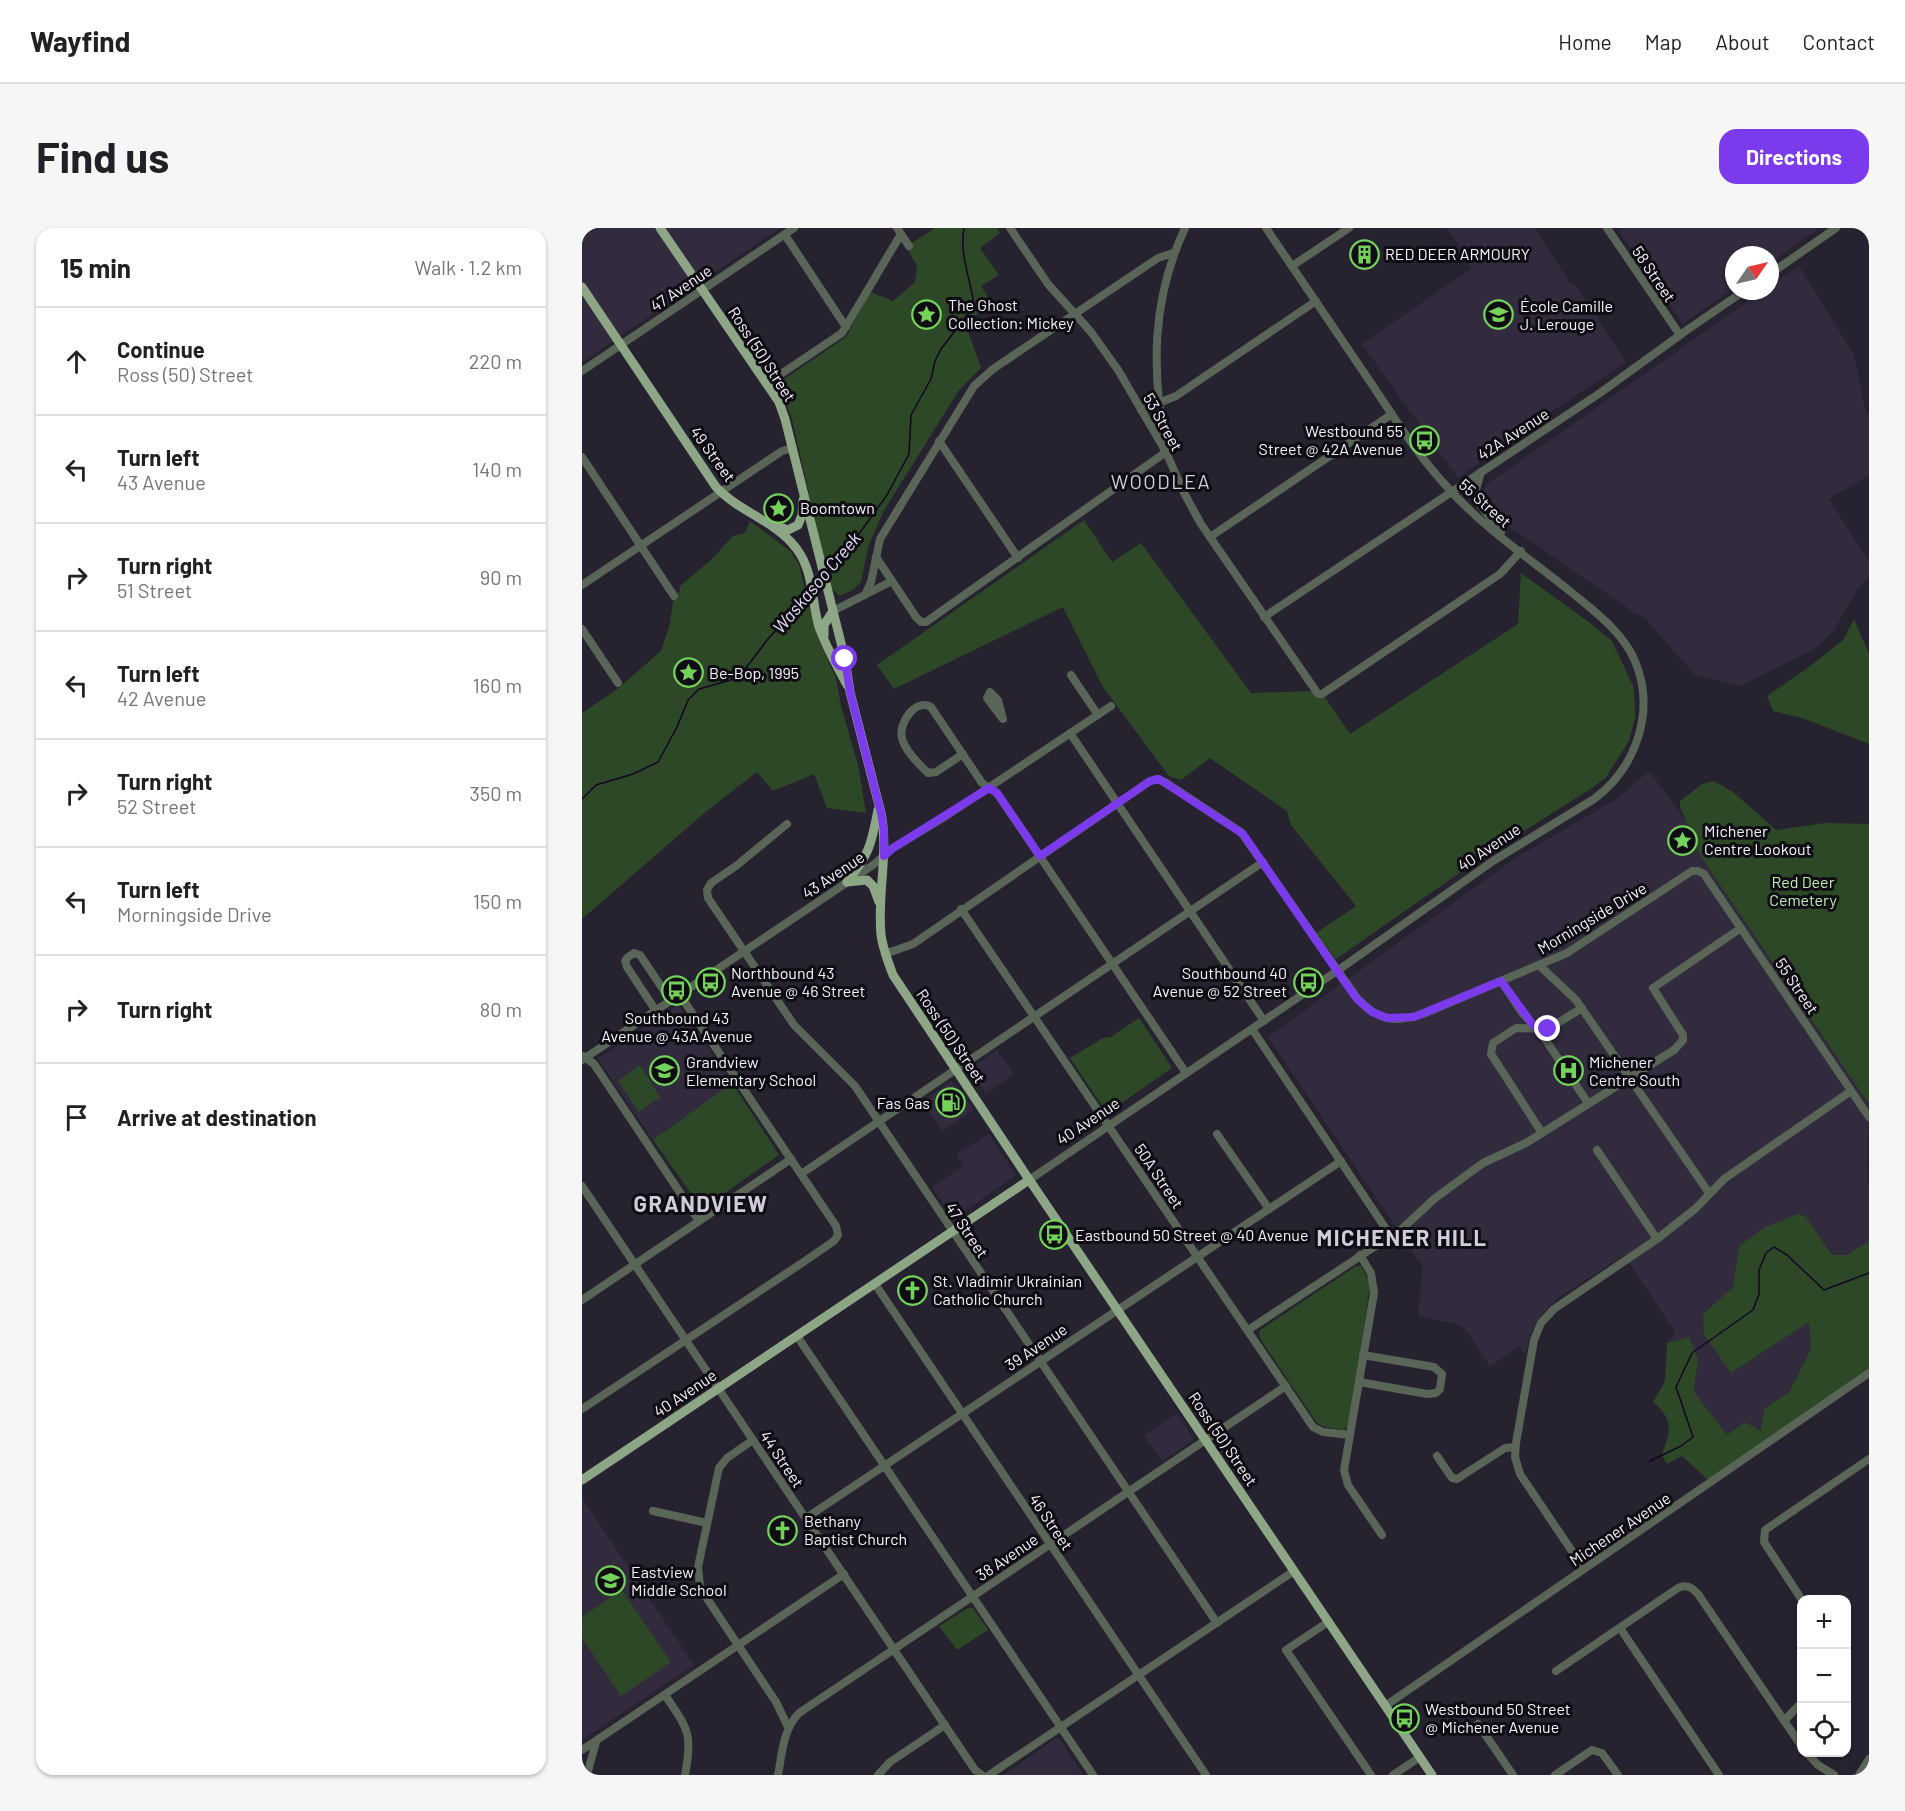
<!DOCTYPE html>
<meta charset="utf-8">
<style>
body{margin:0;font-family:Barlow,sans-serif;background:#f6f6f6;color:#202124}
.controls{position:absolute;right:18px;bottom:18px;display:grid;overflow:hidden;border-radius:12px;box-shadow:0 2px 4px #0004}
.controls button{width:54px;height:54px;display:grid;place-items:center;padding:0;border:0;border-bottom:2px solid #e0e0e0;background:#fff;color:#202124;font:30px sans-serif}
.compass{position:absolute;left:1143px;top:18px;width:54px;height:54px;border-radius:50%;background:#fff;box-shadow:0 2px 4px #0004;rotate:56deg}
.stop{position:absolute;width:18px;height:18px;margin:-14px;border:4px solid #7c3aed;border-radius:50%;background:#fff}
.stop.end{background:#7c3aed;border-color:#fff;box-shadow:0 2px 6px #0008}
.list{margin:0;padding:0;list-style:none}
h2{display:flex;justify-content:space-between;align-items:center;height:78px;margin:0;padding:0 24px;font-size:26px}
h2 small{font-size:20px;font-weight:400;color:#757577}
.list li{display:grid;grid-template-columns:39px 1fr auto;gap:18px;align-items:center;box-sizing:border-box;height:108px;padding:0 24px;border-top:2px solid #e0e0e0}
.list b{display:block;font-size:22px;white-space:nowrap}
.list p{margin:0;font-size:20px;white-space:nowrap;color:#757577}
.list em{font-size:20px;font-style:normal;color:#757577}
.icon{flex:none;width:33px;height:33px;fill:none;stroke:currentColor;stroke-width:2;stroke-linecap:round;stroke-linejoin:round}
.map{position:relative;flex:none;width:1287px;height:1547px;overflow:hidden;border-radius:18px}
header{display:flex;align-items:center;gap:36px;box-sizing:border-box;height:84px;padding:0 30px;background:#fff;border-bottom:2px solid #e0e0e0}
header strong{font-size:28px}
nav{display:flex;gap:33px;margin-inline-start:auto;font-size:21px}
.intro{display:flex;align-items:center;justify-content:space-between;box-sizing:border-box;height:144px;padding:0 36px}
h1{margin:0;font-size:42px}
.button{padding:15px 27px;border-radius:18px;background:#7c3aed;color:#fff;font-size:21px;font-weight:700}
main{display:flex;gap:36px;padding:0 36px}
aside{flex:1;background:#fff;border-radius:18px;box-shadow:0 2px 4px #0004}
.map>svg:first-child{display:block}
.built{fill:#322b3e}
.green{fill:#2d4827}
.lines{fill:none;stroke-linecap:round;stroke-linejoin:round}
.stream{stroke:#140525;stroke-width:1.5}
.minor{stroke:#596556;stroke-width:8}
.major{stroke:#8ca686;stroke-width:9}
.route{stroke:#7c3aed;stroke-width:8}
.labels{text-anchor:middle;stroke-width:6;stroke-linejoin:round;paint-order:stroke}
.poi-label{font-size:16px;fill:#f6f3fc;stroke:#0f0d13;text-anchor:start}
.street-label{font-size:16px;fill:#f6f3fc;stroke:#0f0d13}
.park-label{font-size:16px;fill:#bfefb3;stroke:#0f0d13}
.water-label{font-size:18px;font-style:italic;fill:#e8def9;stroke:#0f0d13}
.quarter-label{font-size:20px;letter-spacing:1.5px;fill:#d1cbdd;stroke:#0f0d13}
.district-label{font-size:22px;font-weight:bold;letter-spacing:1.5px;fill:#d1cbdd;stroke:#0f0d13}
</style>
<header>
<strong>Wayfind</strong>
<nav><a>Home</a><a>Map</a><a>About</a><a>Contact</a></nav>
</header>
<div class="intro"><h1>Find us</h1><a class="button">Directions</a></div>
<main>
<aside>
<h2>15 min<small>Walk · 1.2 km</small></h2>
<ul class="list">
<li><svg class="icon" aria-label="ahead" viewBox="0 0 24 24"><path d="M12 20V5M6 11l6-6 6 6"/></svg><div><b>Continue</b><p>Ross (50) Street</p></div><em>220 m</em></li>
<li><svg class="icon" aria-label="left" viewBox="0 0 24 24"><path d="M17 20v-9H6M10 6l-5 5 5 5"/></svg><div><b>Turn left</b><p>43 Avenue</p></div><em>140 m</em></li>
<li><svg class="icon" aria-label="right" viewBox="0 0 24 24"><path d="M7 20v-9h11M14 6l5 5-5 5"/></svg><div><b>Turn right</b><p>51 Street</p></div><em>90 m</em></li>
<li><svg class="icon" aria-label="left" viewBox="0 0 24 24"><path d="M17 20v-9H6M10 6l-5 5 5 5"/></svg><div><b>Turn left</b><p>42 Avenue</p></div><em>160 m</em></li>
<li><svg class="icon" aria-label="right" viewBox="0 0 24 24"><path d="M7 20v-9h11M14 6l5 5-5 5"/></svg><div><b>Turn right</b><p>52 Street</p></div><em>350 m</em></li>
<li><svg class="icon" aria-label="left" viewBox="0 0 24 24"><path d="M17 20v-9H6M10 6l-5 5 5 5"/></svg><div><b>Turn left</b><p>Morningside Drive</p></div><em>150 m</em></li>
<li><svg class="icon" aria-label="right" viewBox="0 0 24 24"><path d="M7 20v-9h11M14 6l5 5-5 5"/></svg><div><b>Turn right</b></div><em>80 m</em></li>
<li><svg class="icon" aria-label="arrive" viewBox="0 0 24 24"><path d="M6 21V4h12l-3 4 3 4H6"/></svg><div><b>Arrive at destination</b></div></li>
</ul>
</aside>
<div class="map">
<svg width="1287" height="1547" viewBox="0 0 1287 1547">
<rect width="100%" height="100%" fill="#272230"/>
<g class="built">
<polygon points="0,0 198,0 0,134"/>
<polygon points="865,0 953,0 988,55 994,58 1044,134 927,212 876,250 780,116 889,41 878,19"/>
<polygon points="1039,0 1237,0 1188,35 1188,27 1152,27 1152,60 1101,96 1036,2"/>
<polygon points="1217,38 1272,127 1283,181 1287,187 1287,247 1247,271 1287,333 1287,348 1275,362 1252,402 1231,422 1158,458 1112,446 1062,389 1053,385 925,297 905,276 901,265 904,257 1181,63 1188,63 1188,58"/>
<polygon points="1067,543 1105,594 1119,629 1287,876 1285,952 1287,956 1287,1013 1266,1027 1250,1027 1224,989 1157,1018 1151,1059 1121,1086 1149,1144 1227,1093 1229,1121 1207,1164 1182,1181 1180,1203 1163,1194 1145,1207 1112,1164 1116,1131 1107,1109 1085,1115 1093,1104 1042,1027 976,1070 958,1088 947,1110 944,1127 937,1118 908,1139 884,1102 878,1097 836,1088 841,1039 686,809 935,629 1036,570"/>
<polygon points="96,777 150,855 71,912 16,831"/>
<polygon points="415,822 432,846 404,866 389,840"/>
<polygon points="370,853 392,882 360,903 340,873"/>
<polygon points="407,906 434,947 371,991 350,959 381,938 374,926"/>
<polygon points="595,1185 612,1212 580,1233 562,1208"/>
<polygon points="0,1270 112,1437 0,1512"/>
<polygon points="477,1510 501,1547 421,1547 473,1511"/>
</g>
<g class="green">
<polygon points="353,0 415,0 418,5 398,20 417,47 399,58 410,75 383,95 399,140 377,162 301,284 286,319 279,354 271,362 257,368 248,358 209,187 195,156 264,109 288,64 311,73 333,54 335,38 324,19"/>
<polygon points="502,292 530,334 559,315 669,465 731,463 740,465 768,506 936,396 939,345 1008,395 1030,413 1052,460 1053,490 1047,513 1024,549 1013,558 896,632 754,731 734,705 774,678 709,597 705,583 628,530 599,552 587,548 521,459 481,379 312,461 295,437"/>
<polygon points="168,293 208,323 217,337 235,408 254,450 259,478 276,537 284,585 245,580 232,546 191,563 175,544 127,581 0,691 0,485 34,462 79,423 88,396 91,373 98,363 98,358 130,331 151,308 163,305"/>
<polygon points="1272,391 1287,426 1287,516 1223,491 1191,483 1185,468 1227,439 1261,412"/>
<polygon points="1132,553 1151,564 1194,602 1243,595 1287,596 1287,876 1119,629 1098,579 1098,573 1120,556"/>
<polygon points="557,790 590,840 525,885 488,830 521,810 529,809"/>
<polygon points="58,837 78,869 57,884 36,853"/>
<polygon points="150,855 197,927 120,981 71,912"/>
<path d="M1216 986 1224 989 1250 1027H1266L1287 1013V1145L1128 1254 1100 1228 1085 1236 1080 1227C1088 1204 1093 1192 1071 1174L1083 1153 1085 1115 1107 1109 1116 1131 1112 1164 1145 1207 1163 1194 1179 1203 1182 1181 1207 1164 1229 1121 1227 1094 1149 1145 1122 1106 1121 1086 1151 1059 1157 1018 1184 999Z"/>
<polygon points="774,1038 779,1038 788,1055 787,1064 768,1195 762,1202 743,1199 735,1195 679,1112 677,1106 678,1102"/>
<polygon points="40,1362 89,1434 39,1468 0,1410 0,1389"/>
<polygon points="386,1380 391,1380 406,1402 375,1422 357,1398"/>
</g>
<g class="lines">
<g class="stream">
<path d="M245 344 274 310 305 267 327 226 329 187 349 151 353 133 359 121 392 78C389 51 377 28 382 0"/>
<polyline points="0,571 14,557 51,546 76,534 95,499 106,472 117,461 149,452 163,441 186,411 227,366"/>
<polyline points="1068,1233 1099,1218 1111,1209 1094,1159 1110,1125 1171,1082 1177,1066 1177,1042 1184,1025 1192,1019 1205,1027 1242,1062 1287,1045"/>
</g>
<g class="minor">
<polyline points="315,0 327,18"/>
<polyline points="428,0 466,56 509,104 536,142 584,224 602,265 619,296 736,466 740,466 918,346 939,323"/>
<polyline points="1025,0 1098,107"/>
<polyline points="203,7 264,99"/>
<polyline points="710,38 767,0"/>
<polyline points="1188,46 1254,0"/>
<polyline points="0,143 212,0"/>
<polyline points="184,156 260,105 319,6"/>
<polyline points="559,182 594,168 734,73"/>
<polyline points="357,213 436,330"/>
<path d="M583 218C570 141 569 73 603 0"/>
<polyline points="0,229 92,368"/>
<polyline points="899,244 893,265 898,277 919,304"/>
<polyline points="628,309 810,186"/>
<polyline points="294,329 334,389 339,394 344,394 584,224"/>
<polyline points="0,357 200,223 211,220"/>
<polyline points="284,365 289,354 298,311 392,158 411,141 576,30 591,25"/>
<polyline points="251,383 310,353"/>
<polyline points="682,389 1018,165 1105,102 1162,63"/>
<polyline points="0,401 36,455"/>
<polyline points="489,447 516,487"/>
<polygon points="408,464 416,472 421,491 405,470"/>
<polyline points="488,505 682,793"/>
<path d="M381 526 354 544 346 545C337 536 323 523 320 510 316 496 333 470 349 479L400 555 415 565 604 845"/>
<polyline points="205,596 154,638 129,655 125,662 126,670 212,797 273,858 635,1395"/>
<polyline points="379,681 731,1199 741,1204 768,1207"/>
<path d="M303 726 331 716 568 553 575 551 583 554 659 604 775 770C796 793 813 795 841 786L985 725 1110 643H1116L1122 646 1287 889"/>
<polyline points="957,737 994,772 1127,965"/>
<polyline points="919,753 941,786 957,802 1006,875"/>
<polyline points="74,783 45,739 43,733 46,729 52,725 58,727 89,773"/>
<polyline points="670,801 808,1007"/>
<polyline points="1,828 12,836 117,993"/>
<polyline points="0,832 291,637 311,620 364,588 529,478"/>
<polyline points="960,905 909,826 911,815 934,800 966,801 1000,780"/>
<polyline points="635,906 687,981"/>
<polyline points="1015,922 1075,1011 1113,981 1142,951 1269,863"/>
<polyline points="219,946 681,634"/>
<path d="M447 952 755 743 911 633 1012 571C1054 540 1074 483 1053 433 1040 403 1013 384 989 364 948 331 902 300 867 261 837 229 813 191 789 155 754 103 719 52 684 0"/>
<polyline points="0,958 393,1542 400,1547"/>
<polyline points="778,1027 789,1045 792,1065 762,1242 766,1257 800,1307"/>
<polyline points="293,1056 624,1547"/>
<polyline points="0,1072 209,931"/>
<polyline points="666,1102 821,1000 852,971 901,935 944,915 1092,822 1101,812 1101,807 1071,760 1159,700"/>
<polyline points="215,1108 511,1547"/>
<polyline points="777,1154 845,1166 854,1165 858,1161 860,1146 852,1139 781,1127"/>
<polyline points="0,1181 220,1035 252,1013 256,1007 254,998 98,767"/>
<polyline points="171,1212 145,1230 137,1240 116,1339 118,1358 124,1369 194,1474 206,1499"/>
<polyline points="855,1228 870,1250 875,1251 923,1220 933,1219"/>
<polyline points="71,1283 125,1295"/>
<polyline points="224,1290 759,933"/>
<polyline points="1002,1341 938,1246 933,1229 934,1215 952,1112 959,1095 972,1081 1075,1011"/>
<polyline points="1220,1372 1182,1314 1183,1302 1287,1231"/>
<polyline points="746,1394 704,1422 789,1547"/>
<polyline points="1038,1400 1137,1547"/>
<path d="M974 1443 1096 1360C1104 1356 1110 1359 1116 1366L1220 1519"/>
<path d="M83 1467C106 1501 111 1505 103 1547"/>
<polyline points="803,1478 1287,1145"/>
<polyline points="1202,1493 1220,1474"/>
<polyline points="896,1496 931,1547"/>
<polyline points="0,1522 262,1346"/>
<polyline points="1224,1524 1236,1537 1252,1547"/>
<polyline points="5,1547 14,1514"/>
<path d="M196 1547C200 1526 201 1501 217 1485L704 1158"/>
<polyline points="296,1547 308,1534 363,1497"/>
<polyline points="407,1547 712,1343"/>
<polyline points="811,1547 838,1529"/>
<polyline points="973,1547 1010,1522 1020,1525 1036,1547"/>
<polyline points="1277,1547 1287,1531"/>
</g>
<g class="major">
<path d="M78 0 197 174 203 191 263 431 268 464 299 585C307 625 295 666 299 707 301 721 306 734 311 747L442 944 850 1547"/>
<path d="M0 59 134 259C157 284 194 293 214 320 232 343 229 372 237 399 244 419 255 438 265 457"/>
<polyline points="195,298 206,302 216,297 220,287 221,272"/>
<polyline points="242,408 242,397 251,383"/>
<path d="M265 654C288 625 289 617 296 582"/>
<polyline points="265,654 285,652 291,658 297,674"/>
<polyline points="0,1252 447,952"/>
</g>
</g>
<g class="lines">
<polyline class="route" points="263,431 268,464 299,585 302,603 302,628 311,620 407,560 415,565 458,628 568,553 577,551 661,606 755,743 775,771 790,784 805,790 832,789 919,753 951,797 957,802 966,801"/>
</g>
<defs>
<symbol id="building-ring" viewBox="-11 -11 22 22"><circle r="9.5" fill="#0f0d13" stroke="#74d25b" stroke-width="1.5"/><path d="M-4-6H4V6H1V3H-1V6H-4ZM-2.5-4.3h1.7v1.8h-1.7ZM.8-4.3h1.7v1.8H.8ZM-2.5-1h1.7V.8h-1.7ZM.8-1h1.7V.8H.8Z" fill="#74d25b"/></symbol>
<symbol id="sight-ring" viewBox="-11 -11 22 22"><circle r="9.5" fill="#0f0d13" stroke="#74d25b" stroke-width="1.5"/><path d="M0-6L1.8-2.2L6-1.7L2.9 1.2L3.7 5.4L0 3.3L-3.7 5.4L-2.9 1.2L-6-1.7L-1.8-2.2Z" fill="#74d25b"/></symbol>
<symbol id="school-ring" viewBox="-11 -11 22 22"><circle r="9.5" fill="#0f0d13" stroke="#74d25b" stroke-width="1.5"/><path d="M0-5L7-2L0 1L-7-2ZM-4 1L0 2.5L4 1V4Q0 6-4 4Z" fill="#74d25b"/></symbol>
<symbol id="bus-ring" viewBox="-11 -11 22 22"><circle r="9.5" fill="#0f0d13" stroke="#74d25b" stroke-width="1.5"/><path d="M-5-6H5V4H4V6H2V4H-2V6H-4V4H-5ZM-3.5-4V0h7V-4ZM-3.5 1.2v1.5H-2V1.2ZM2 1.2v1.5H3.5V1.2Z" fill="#74d25b"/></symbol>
<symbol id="hospital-ring" viewBox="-11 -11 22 22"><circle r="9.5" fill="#0f0d13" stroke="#74d25b" stroke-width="1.5"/><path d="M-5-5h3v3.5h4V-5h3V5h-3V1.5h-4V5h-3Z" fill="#74d25b"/></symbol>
<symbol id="fuel-ring" viewBox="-11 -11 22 22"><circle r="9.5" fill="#0f0d13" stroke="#74d25b" stroke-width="1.5"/><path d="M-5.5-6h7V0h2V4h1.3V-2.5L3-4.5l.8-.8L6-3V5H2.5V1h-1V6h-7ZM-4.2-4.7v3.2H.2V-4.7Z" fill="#74d25b"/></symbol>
<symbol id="church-ring" viewBox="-11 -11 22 22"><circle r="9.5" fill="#0f0d13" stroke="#74d25b" stroke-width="1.5"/><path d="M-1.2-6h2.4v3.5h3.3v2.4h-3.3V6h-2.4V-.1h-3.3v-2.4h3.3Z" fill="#74d25b"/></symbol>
</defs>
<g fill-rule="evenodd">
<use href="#building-ring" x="766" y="10" width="33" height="33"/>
<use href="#sight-ring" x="328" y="70" width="33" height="33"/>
<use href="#school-ring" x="900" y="70" width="33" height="33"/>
<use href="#bus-ring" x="826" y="196" width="33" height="33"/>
<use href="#sight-ring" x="180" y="264" width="33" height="33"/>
<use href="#sight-ring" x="90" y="428" width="33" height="33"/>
<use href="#sight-ring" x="1084" y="596" width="33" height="33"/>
<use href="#bus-ring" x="112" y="738" width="33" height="33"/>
<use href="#bus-ring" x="710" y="738" width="33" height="33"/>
<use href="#bus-ring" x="78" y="746" width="33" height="33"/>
<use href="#school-ring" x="66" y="826" width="33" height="33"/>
<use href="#hospital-ring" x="970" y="826" width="33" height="33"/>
<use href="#fuel-ring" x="352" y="858" width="33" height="33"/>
<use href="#bus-ring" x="456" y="990" width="33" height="33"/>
<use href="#church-ring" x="314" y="1046" width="33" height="33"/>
<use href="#church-ring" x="184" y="1286" width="33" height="33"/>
<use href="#school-ring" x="12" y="1336" width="33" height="33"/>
<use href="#bus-ring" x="806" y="1474" width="33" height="33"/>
</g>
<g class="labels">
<g class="poi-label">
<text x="803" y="32">RED DEER ARMOURY</text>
<text x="366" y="83">The Ghost<tspan x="366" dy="18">Collection: Mickey</tspan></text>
<text x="938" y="84">École Camille<tspan x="938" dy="18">J. Lerouge</tspan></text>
<text x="821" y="209" text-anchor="end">Westbound 55<tspan x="821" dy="18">Street @ 42A Avenue</tspan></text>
<text x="218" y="286">Boomtown</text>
<text x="127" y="451">Be-Bop, 1995</text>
<text x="1122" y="609">Michener<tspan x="1122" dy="18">Centre Lookout</tspan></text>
<text x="149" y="751">Northbound 43<tspan x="149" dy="18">Avenue @ 46 Street</tspan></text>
<text x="705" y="751" text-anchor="end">Southbound 40<tspan x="705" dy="18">Avenue @ 52 Street</tspan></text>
<text x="95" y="796" text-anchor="middle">Southbound 43<tspan x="95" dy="18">Avenue @ 43A Avenue</tspan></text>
<text x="104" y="840">Grandview<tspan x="104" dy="18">Elementary School</tspan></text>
<text x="1007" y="840">Michener<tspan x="1007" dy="18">Centre South</tspan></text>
<text x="348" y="881" text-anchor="end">Fas Gas</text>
<text x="493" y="1013">Eastbound 50 Street @ 40 Avenue</text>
<text x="351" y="1059">St. Vladimir Ukrainian<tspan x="351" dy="18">Catholic Church</tspan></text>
<text x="222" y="1299">Bethany<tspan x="222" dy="18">Baptist Church</tspan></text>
<text x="49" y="1350">Eastview<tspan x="49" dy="18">Middle School</tspan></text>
<text x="843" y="1487">Westbound 50 Street<tspan x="843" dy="18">@ Michener Avenue</tspan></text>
</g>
<g class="street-label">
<text transform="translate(1072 46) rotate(56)" y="6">58 Street</text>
<text transform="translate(99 60) rotate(-34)" y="6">47 Avenue</text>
<text transform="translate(180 126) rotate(57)" y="6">Ross (50) Street</text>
<text transform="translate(581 194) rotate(61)" y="6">53 Street</text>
<text transform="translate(931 206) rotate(-33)" y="6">42A Avenue</text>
<text transform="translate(131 226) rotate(54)" y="6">49 Street</text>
<text transform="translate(903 275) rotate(42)" y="6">55 Street</text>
<text transform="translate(907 619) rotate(-34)" y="6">40 Avenue</text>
<text transform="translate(251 647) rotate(-34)" y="6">43 Avenue</text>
<text transform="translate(1010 690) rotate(-31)" y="6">Morningside Drive</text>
<text transform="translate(1215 758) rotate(56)" y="6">55 Street</text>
<text transform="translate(369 808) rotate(56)" y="6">Ross (50) Street</text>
<text transform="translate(506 893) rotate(-34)" y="6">40 Avenue</text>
<text transform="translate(577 948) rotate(56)" y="6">50A Street</text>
<text transform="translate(385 1002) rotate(56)" y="6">47 Street</text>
<text transform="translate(454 1119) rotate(-34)" y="6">39 Avenue</text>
<text transform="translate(103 1165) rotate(-34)" y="6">40 Avenue</text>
<text transform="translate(641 1211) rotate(56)" y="6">Ross (50) Street</text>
<text transform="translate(200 1231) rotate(56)" y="6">44 Street</text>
<text transform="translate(469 1294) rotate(56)" y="6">46 Street</text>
<text transform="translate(1038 1301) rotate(-34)" y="6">Michener Avenue</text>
<text transform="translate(425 1329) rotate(-34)" y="6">38 Avenue</text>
</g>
<g class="park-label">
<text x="1221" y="660">Red Deer<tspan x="1221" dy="18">Cemetery</tspan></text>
</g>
<g class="water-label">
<text transform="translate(235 355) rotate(-50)" y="6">Waskasoo Creek</text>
</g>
<g class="quarter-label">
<text x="579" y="261">WOODLEA</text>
</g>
<g class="district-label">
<text x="119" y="984">GRANDVIEW</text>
<text x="820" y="1018">MICHENER HILL</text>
</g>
</g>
</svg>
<div class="controls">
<button>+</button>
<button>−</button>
<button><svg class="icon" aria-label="locate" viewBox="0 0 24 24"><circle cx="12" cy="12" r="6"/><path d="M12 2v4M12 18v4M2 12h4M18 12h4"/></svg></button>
</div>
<svg class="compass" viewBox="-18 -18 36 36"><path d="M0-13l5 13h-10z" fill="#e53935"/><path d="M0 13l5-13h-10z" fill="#757577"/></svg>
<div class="stop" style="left:263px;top:431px"></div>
<div class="stop end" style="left:966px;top:801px"></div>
</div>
</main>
